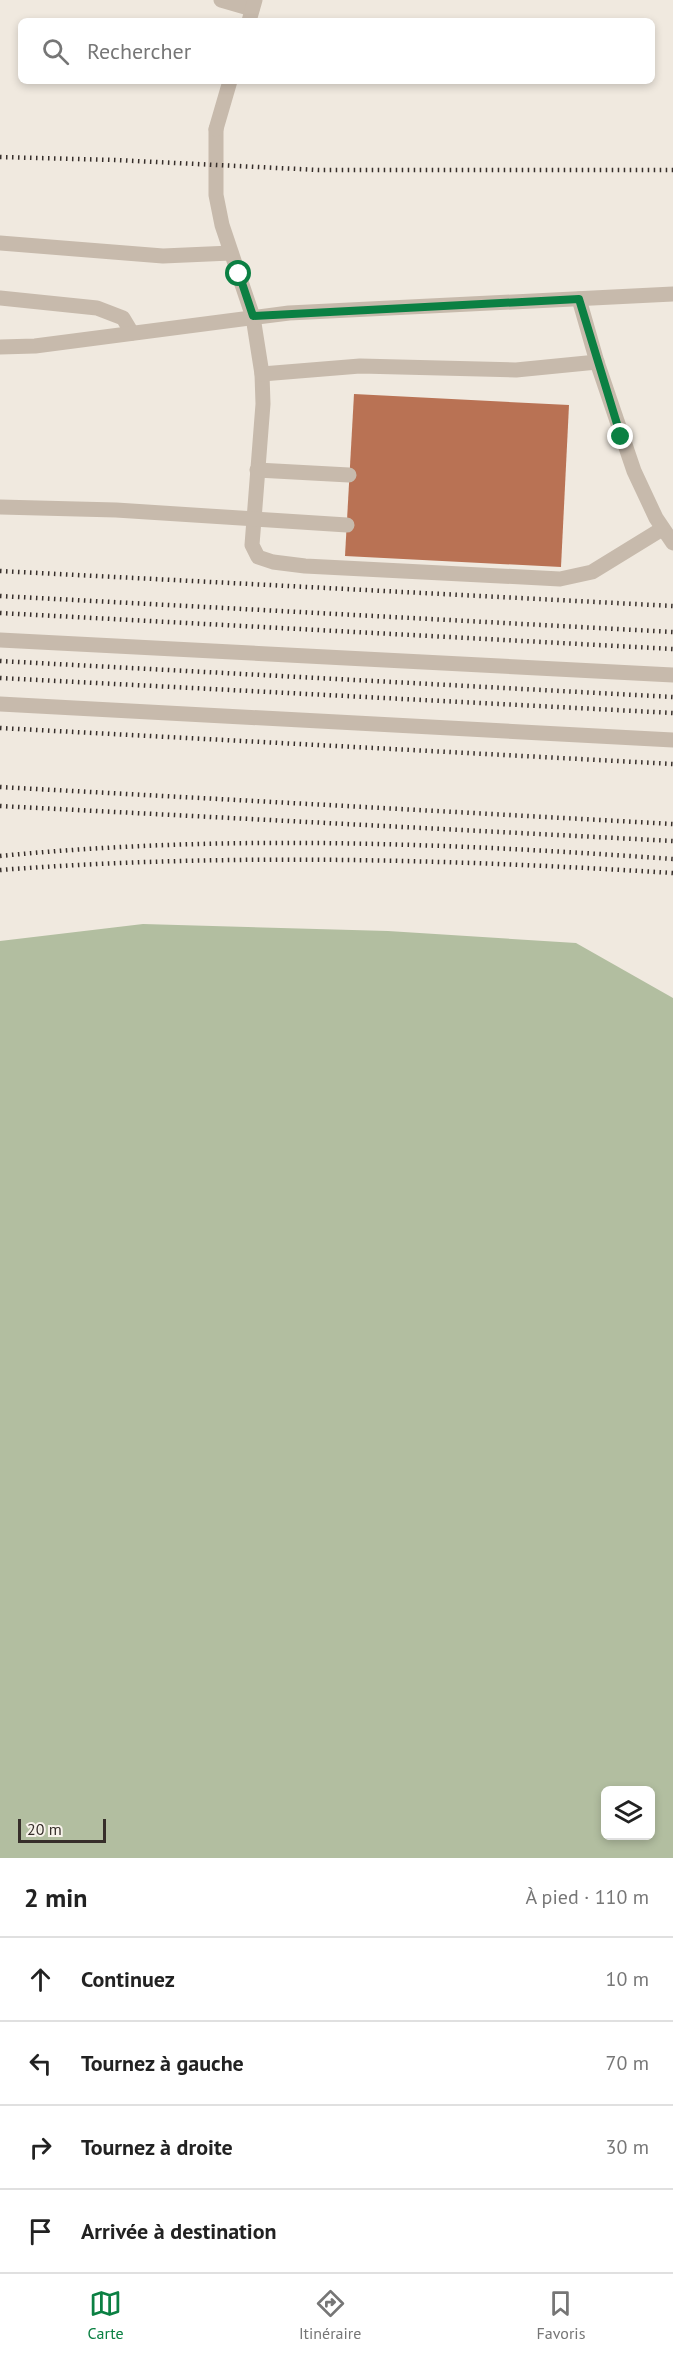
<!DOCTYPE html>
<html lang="fr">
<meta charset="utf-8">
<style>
body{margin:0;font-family:"PT Sans",sans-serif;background:#f6f6f6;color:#222}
.controls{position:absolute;right:18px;bottom:18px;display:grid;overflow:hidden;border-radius:9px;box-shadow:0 3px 9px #0003}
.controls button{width:54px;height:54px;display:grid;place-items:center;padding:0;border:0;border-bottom:2px solid #e0e0e0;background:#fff;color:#222;font:30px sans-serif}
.scale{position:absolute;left:18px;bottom:15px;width:88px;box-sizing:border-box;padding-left:6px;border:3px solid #362e2a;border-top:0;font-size:16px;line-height:21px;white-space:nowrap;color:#362e2a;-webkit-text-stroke:4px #f8f3eb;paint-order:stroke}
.stop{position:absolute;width:18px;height:18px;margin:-14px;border:4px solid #0b8043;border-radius:50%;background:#fff}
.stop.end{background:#0b8043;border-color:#fff;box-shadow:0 2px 6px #0008}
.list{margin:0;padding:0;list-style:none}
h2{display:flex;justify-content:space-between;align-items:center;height:78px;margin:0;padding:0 24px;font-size:26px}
h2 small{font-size:20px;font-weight:400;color:#767676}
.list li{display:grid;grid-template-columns:39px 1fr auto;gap:18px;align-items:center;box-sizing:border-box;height:84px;padding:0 24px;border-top:2px solid #e0e0e0}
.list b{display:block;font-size:22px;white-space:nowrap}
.list em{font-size:20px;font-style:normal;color:#767676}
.icon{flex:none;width:33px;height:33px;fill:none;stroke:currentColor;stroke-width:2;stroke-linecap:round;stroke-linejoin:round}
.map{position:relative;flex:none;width:673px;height:1858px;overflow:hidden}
.search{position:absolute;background:#fff;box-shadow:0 3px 9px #0003;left:18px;right:18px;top:18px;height:66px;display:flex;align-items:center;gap:15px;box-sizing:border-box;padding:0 21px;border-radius:9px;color:#767676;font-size:22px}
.sheet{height:414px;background:#fff}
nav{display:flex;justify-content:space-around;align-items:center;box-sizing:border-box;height:84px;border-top:2px solid #e0e0e0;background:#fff;font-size:16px;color:#767676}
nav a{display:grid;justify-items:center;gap:3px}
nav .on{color:#0b8043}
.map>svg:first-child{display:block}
.green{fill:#b2bea0;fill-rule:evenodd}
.building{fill:#b97254}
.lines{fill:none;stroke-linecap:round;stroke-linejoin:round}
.service{stroke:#c7baac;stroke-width:15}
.minor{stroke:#c7baac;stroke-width:15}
.rail{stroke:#362e2a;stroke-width:4.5;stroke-dasharray:1.5 4.5;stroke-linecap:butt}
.route{stroke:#0b8043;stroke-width:8}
</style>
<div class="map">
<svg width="673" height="1858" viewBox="0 0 673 1858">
<rect width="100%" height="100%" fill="#f0e9df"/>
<path class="green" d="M143 924 388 931 576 943 673 998V1858H0V941ZM606 1790H650V1836H606Z"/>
<polygon class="building" points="354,394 569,405 561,567 345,556"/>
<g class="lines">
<g class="service">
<polyline points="221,0 252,9"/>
<polyline points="216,129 216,195 222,225 253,317 262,374 263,404 252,545 258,557 273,562 305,566 560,579 592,572 662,529"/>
<polyline points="0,243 163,256 231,253"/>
<polyline points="0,298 97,308 123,318 132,333"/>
<polyline points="579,299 597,362 634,471 656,518 673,543"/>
<polyline points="0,347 35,346 289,313 673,294"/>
<polyline points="262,374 360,366 516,370 597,362"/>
<polyline points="257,470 349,475"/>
<polyline points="0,507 116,510 347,525"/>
<polyline points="0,640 673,675"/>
<polyline points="0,704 673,740"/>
</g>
<g class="minor">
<polyline points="249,21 255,0"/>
<polyline points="216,129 230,81"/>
</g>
<g class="rail">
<polyline points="0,157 115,160 319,170 673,170"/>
<polyline points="0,571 673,606"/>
<polyline points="0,596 673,632"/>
<polyline points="0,613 673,649"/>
<polyline points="0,661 673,697"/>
<polyline points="0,678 673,713"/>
<polyline points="0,728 673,764"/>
<polyline points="0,787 673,824"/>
<polyline points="0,806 673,841"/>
<path d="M0 856C224 834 449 843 673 859"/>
<path d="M0 870C225 853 448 859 673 873"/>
</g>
</g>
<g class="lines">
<polyline class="route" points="239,274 253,316 579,299 621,437"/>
</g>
</svg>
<div class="controls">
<button><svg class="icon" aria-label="layers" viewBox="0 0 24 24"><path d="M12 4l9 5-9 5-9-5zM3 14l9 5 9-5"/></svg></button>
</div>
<div class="scale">20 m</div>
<div class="stop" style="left:239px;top:274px"></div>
<div class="stop end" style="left:621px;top:437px"></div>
<div class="search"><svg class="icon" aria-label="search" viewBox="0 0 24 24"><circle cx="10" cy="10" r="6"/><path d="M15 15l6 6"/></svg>Rechercher</div>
</div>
<section class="sheet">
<h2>2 min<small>À pied · 110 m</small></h2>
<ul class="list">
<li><svg class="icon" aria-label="ahead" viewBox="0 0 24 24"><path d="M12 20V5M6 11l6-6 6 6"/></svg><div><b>Continuez</b></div><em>10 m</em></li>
<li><svg class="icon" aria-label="left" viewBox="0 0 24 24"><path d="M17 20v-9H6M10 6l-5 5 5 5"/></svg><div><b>Tournez à gauche</b></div><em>70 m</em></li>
<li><svg class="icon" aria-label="right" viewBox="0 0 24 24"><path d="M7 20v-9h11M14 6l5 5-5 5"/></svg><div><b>Tournez à droite</b></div><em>30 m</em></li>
<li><svg class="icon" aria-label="arrive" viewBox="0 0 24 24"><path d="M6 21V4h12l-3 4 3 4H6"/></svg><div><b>Arrivée à destination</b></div></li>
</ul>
</section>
<nav>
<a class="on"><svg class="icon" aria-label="map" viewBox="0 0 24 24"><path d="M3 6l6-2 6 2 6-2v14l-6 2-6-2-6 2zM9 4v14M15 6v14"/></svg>Carte</a>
<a><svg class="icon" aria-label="directions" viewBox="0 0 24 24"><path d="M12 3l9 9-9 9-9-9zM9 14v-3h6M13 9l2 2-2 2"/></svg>Itinéraire</a>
<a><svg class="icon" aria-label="saved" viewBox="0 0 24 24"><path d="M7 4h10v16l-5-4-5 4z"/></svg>Favoris</a>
</nav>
